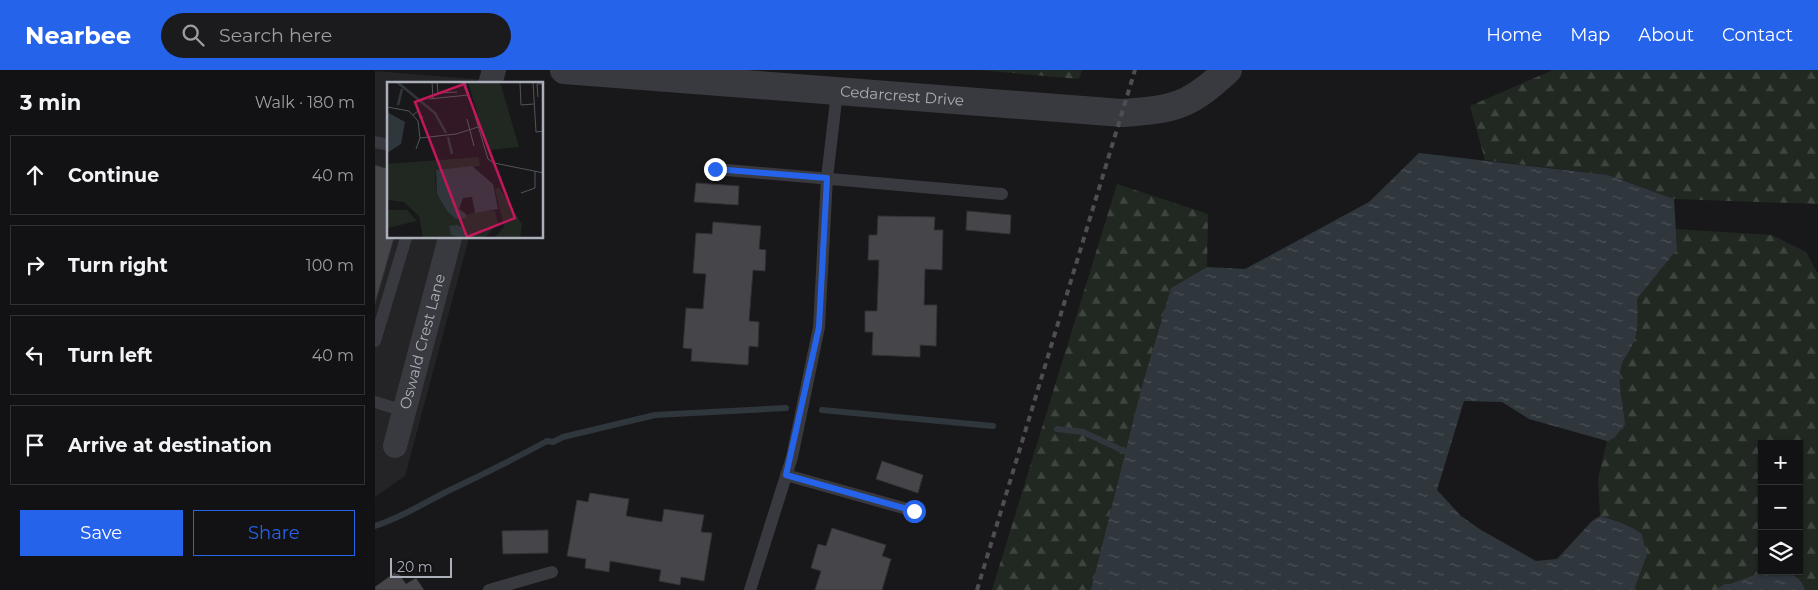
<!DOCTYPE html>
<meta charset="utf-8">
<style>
body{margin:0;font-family:Montserrat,sans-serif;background:#1b1b1d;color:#f1f3f6}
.controls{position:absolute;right:15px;bottom:15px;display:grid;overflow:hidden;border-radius:0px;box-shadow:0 1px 4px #0004}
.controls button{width:45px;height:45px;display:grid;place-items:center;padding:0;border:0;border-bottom:1px solid #313234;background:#121214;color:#f1f3f6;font:25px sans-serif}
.scale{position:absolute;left:15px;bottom:12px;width:62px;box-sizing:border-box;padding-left:5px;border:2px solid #abafb9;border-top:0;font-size:14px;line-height:18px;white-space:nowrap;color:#abafb9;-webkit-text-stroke:4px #131315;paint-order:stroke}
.stop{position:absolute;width:15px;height:15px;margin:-11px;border:4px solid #2563eb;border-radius:50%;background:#fff}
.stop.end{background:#2563eb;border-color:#fff;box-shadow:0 1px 5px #0008}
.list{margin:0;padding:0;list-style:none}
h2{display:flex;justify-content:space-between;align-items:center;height:65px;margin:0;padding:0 20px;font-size:21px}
h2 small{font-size:16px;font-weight:400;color:#9c9ea0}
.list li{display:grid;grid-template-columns:32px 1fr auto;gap:15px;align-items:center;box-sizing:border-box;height:80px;margin:0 10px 10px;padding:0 10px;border:1px solid #313234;border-radius:0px}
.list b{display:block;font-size:19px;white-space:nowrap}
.list em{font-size:16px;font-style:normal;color:#9c9ea0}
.actions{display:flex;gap:10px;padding:15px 20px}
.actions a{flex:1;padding:11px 0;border:1px solid #2563eb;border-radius:0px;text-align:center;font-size:18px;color:#2563eb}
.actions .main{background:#2563eb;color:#fff}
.icon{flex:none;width:28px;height:28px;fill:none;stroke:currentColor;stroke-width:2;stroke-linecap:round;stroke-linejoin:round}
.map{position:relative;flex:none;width:1443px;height:520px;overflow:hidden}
header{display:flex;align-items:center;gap:30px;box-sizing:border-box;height:70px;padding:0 25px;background:#2563eb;color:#fff}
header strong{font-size:24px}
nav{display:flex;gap:28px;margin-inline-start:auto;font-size:18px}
.search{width:350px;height:45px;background:#1b1b1d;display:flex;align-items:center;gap:12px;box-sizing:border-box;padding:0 18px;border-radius:28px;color:#9c9ea0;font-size:19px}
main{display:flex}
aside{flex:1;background:#121214}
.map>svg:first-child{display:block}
.built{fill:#242427}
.forest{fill:url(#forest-firs);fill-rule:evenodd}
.water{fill:url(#water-ripples)}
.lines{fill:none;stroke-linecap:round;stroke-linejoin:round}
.stream{stroke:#2f373d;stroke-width:6}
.building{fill:#45454a;stroke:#323236}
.service{stroke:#393a3f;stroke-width:12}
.minor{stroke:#393a3f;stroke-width:24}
.tertiary{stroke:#393a3f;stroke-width:28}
.rail{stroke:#4d4e54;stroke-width:4;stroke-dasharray:6 5;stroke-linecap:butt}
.route{stroke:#2563eb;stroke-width:6}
.labels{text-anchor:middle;stroke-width:5;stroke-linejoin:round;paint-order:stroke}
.street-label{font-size:15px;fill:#abafb9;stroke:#131315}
.inset-river{fill:none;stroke:#2f373d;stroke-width:2.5}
.inset-road{fill:none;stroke:#53545a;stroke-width:1}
.view{fill:#c2185b;fill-opacity:0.15;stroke:#c2185b;stroke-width:2.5}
.inset-edge{fill:none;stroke:#abafb9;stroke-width:2.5}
</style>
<header>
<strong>Nearbee</strong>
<div class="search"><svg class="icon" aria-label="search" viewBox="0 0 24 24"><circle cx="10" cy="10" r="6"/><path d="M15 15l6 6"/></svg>Search here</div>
<nav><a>Home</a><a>Map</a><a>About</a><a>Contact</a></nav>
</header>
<main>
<aside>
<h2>3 min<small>Walk · 180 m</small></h2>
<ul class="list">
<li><svg class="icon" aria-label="ahead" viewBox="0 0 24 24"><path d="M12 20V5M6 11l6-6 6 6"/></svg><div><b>Continue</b></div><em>40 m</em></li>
<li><svg class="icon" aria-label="right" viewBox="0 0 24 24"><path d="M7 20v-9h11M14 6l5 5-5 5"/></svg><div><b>Turn right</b></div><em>100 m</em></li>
<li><svg class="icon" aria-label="left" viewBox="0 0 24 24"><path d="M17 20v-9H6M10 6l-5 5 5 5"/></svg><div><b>Turn left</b></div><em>40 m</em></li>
<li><svg class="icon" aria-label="arrive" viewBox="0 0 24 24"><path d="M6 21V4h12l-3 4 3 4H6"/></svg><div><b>Arrive at destination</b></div></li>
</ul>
<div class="actions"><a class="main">Save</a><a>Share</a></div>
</aside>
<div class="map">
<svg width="1443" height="520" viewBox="0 0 1443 520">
<defs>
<pattern id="forest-firs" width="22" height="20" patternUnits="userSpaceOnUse" patternTransform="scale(1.25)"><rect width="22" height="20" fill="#202821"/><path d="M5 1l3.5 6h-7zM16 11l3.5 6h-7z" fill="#3e453f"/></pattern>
<pattern id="water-ripples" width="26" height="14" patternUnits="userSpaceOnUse" patternTransform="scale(1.25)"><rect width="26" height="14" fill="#2f373d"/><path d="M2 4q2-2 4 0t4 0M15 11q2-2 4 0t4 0" fill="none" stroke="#4a5157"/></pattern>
</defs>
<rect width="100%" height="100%" fill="#18181a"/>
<polygon class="built" points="0,1 135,12 14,14 14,168 94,168 30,406 0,427"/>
<g class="forest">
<polygon points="603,0 707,0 704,9"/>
<polygon points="1178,0 1443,0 1443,134 1299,129 1233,105 1110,90 1095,36"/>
<polygon points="742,114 833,144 832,197 796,218 765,323 716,520 617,520"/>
<path d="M1301 159 1397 165 1431 182 1443 204V520H1259L1272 485 1267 464 1240 450 1225 446 1223 409 1232 371 1239 367 1249 341 1244 323 1246 295 1258 275 1263 250 1261 229 1302 179ZM1387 374H1424V501H1387Z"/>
</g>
<g class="water">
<path d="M1044 83 1233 105 1299 129 1302 179 1262 229C1263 245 1264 261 1257 276 1254 283 1248 289 1246 297 1242 317 1249 335 1250 355L1239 368 1232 371 1154 349 1127 332 1089 331 1062 420 1086 446 1106 460 1161 491 1182 489 1217 451 1225 446C1240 450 1254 455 1267 464L1272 485 1259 520H716L765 323 796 218 832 197 870 199 994 132Z"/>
<path d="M1388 502C1405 502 1424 500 1430 520H1341L1349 514H1355Z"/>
</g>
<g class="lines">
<g class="stream">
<polyline points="447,340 618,356"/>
<polyline points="682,359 708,362 751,382"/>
<path d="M0 456C25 448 46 435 69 423 104 406 138 390 172 371L178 372 188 367 280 345 411 338"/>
</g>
</g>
<g class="building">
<polygon points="0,95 14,99 14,168 19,168 0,234"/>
<polygon points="321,113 364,116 363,135 319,132"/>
<polygon points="592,141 636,145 635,164 591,160"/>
<polygon points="503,146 560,147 559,160 568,160 567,200 550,199 549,235 562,235 561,276 545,275 545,287 497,285 498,262 490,262 490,241 502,241 504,190 493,190 494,165 502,165"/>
<polygon points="338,152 386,156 384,179 391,180 390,201 378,200 374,251 384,252 383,277 374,276 373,295 316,291 317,279 308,278 311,238 328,239 331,204 318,203 321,163 337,164"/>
<polygon points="507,391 548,405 543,423 501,409"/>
<polygon points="215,423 254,429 251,446 287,452 289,439 329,445 326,462 337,463 329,511 306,507 305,515 284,511 286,500 235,491 234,502 210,498 211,489 192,486 202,430 213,432"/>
<polygon points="457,458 511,475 507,486 516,489 507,520 440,520 446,501 436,498 443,474 451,476"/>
<polygon points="173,460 173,483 128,484 127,461"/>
<polygon points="22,501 31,514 41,508 49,520 0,520 0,517"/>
</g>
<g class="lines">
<g class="service">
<polyline points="0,72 14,75"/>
<polyline points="340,99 627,124"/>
<polyline points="0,271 31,168"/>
<polyline points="0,332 29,341"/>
<polyline points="411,405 539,441"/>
<polyline points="114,520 177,502"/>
<polyline points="375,520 417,387 444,257 452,108 462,22"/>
</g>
<g class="minor">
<polyline points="115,14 119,0"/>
<path id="s1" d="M20 376 75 168"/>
</g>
<path class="tertiary" id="s2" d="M189 0 747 43C800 39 813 37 853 0"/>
<polyline class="rail" points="602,520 760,0"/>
</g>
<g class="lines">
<polyline class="route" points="340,99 452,108 444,257 411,405 539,441"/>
</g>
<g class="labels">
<g class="street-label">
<text dy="5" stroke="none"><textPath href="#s2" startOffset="339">Cedarcrest Drive</textPath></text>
<text dy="5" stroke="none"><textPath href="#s1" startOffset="108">Oswald Crest Lane</textPath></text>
</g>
</g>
<g transform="translate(12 12)">
<rect width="156" height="156" fill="#18181a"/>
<path d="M81 0H113L132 65 101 68ZM92 75 93 84 49 88 48 96 50 112 60 129 79 133 94 128 108 129 111 141 98 156H36L32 134 17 120 0 118V82ZM112 105 135 142 133 156H107L117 145 108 108ZM0 128H20L30 139 0 146Z" fill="#202821"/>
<path d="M0 30 18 40 14 62 0 71ZM85 84 106 102 111 127 88 131 85 115 76 116 72 127 79 132V136L69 137 60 129 50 112 49 88ZM70 143 77 146 80 153 74 156 64 153 62 144Z" fill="#2f373d"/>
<path class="inset-river" d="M10 0 48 31 59 51M11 23 15 7M61 55 65 72"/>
<path class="inset-road" d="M45 0 46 17M50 0 51 11 70 10M78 0 101 77 107 81 157 91M146 0 149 50 157 49M133 1 134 23 147 22M151 15 150 2H157M42 17 81 13M0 25 22 29 31 39 33 56 29 67M26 33 31 29 36 36M80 37 87 64M33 56 69 52 91 45M134 111 148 106V89"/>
<path class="view" d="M77 2 128 136 80 155 28 20Z"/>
<rect width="156" height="156" class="inset-edge"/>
</g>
</svg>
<div class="controls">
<button>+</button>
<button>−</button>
<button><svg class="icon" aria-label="layers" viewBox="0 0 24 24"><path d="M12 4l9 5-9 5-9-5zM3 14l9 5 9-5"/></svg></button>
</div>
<div class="scale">20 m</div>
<div class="stop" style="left:539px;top:441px"></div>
<div class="stop end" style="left:340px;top:99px"></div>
</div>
</main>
